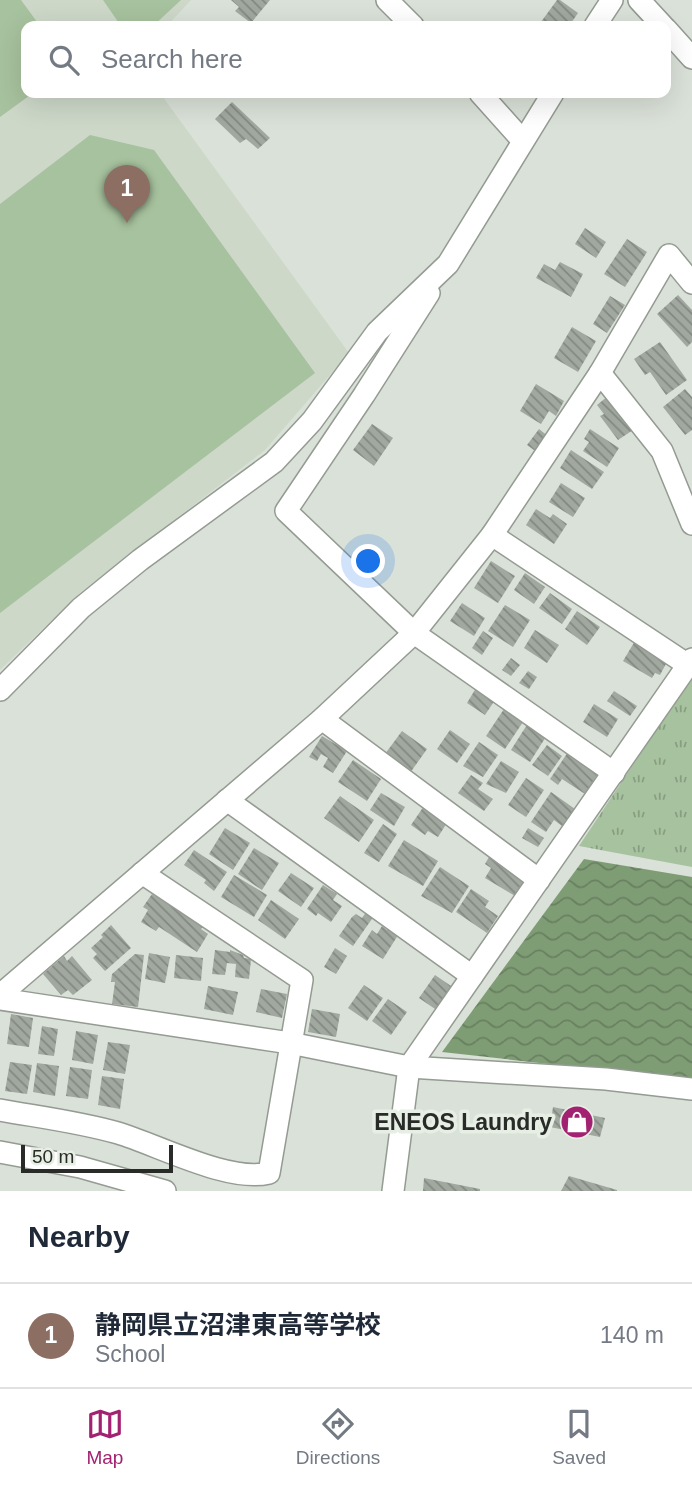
<!DOCTYPE html>
<meta charset="utf-8">
<style>
body{margin:0;font-family:Arial,"Noto Sans JP",sans-serif;background:#f6f6f7;color:#1f2937}
.scale{position:absolute;left:21px;bottom:18px;width:152px;box-sizing:border-box;padding-left:7px;border:4px solid #282b27;border-top:0;font-size:19px;line-height:24px;white-space:nowrap;color:#282b27;-webkit-text-stroke:5px #e7efe5;paint-order:stroke}
.you{position:absolute;left:369px;top:562px;width:24px;height:24px;margin:-18px;border:5px solid #fff;border-radius:50%;background:#1a73e8;box-shadow:0 0 0 10px #1a73e833}
.badge{display:grid;place-items:center;width:46px;height:46px;border-radius:50%;background:#a22171;color:#fff;font-size:23px;font-weight:700}
.pin{position:absolute;translate:-50% -58px;filter:drop-shadow(0 2px 4px #0008)}
.pin::after{content:'';position:absolute;top:37px;width:24px;height:21px;background:inherit;clip-path:polygon(0 0,100% 0,50% 100%)}
.list{margin:0;padding:0;list-style:none}
h2{display:flex;justify-content:space-between;align-items:center;height:91px;margin:0;padding:0 28px;font-size:30px}
h2 small{font-size:23px;font-weight:400;color:#747a83}
.list li{display:grid;grid-template-columns:46px 1fr auto;gap:21px;align-items:center;box-sizing:border-box;height:105px;padding:0 28px;border-top:2px solid #e0e1e3}
.list b{display:block;font-size:26px;white-space:nowrap}
.list p{margin:0;font-size:23px;white-space:nowrap;color:#747a83}
.list em{font-size:23px;font-style:normal;color:#747a83}
.icon{flex:none;width:38px;height:38px;fill:none;stroke:currentColor;stroke-width:2;stroke-linecap:round;stroke-linejoin:round}
.map{position:relative;flex:none;width:692px;height:1191px;overflow:hidden}
.search{position:absolute;background:#fff;box-shadow:0 7px 28px #0002;left:21px;right:21px;top:21px;height:77px;display:flex;align-items:center;gap:18px;box-sizing:border-box;padding:0 24px;border-radius:14px;color:#747a83;font-size:26px}
.sheet{height:196px;background:#fff}
nav{display:flex;justify-content:space-around;align-items:center;box-sizing:border-box;height:98px;border-top:2px solid #e0e1e3;background:#fff;font-size:19px;color:#747a83}
nav a{display:grid;justify-items:center;gap:4px}
nav .on{color:#a22171}
.map>svg:first-child{display:block}
.built{fill:#cdd8c9}
.grass{fill:url(#grass-tufts)}
.green{fill:#a7c29e}
.water{fill:url(#water-waves)}
.building{fill:url(#building-back-hatch)}
.lines{fill:none;stroke-linecap:round;stroke-linejoin:round}
.minor-casing{stroke:#949b92;stroke-width:24}
.minor{stroke:#fff;stroke-width:21}
.labels{text-anchor:middle;stroke-width:7;stroke-linejoin:round;paint-order:stroke}
.poi-label{font-size:23px;font-weight:bold;fill:#282b27;stroke:#e7efe5;text-anchor:end}
</style>
<div class="map">
<svg width="692" height="1191" viewBox="0 0 692 1191">
<defs>
<pattern id="grass-tufts" width="24" height="20" patternUnits="userSpaceOnUse" patternTransform="scale(1.75)"><rect width="24" height="20" fill="#a7c29e"/><path d="M3 7l-1-3M5 7V3M7 7l1-3M15 17l-1-3M17 17v-4M19 17l1-3" fill="none" stroke="#889e81"/></pattern>
<pattern id="water-waves" width="16" height="10" patternUnits="userSpaceOnUse" patternTransform="scale(1.75)"><rect width="16" height="10" fill="#7f9d75"/><path d="M0 5q4-4 8 0t8 0" fill="none" stroke="#688060"/></pattern>
<pattern id="building-back-hatch" width="6" height="6" patternUnits="userSpaceOnUse" patternTransform="scale(1.75)"><rect width="6" height="6" fill="#a1a89f"/><path d="M-1 5l2 2M0 0l6 6M5-1l2 2" fill="none" stroke="#838982"/></pattern>
</defs>
<rect width="100%" height="100%" fill="#dae1d8"/>
<polygon class="built" points="0,0 191,0 167,26 26,26 26,93 160,93 349,353 265,450 81,592 0,670"/>
<polygon class="grass" points="692,676 692,867 579,846"/>
<g class="green">
<polygon points="0,0 21,0 40,26 26,26 26,93 33,93 0,117"/>
<polygon points="103,0 181,0 153,26 121,26"/>
<polygon points="90,135 154,150 315,373 0,613 0,204"/>
</g>
<polygon class="water" points="584,859 692,877 692,1080 442,1052"/>
<g class="building">
<polygon points="231,0 270,0 251,23 235,11 239,7"/>
<polygon points="557,0 560,0 578,13 569,26 538,26"/>
<polygon points="232,102 270,138 258,149 246,139 240,143 215,119"/>
<polygon points="585,228 606,242 596,258 575,244"/>
<polygon points="627,239 647,252 625,287 604,274"/>
<polygon points="560,262 583,274 571,297 536,278 544,264 555,270"/>
<polygon points="678,295 692,310 692,342 687,347 657,314"/>
<polygon points="610,296 625,305 607,333 593,324"/>
<polygon points="572,327 596,341 578,372 554,358"/>
<polygon points="660,342 687,380 666,395 650,372 645,375 634,359"/>
<polygon points="536,384 564,401 556,416 549,411 541,424 520,411"/>
<polygon points="685,389 692,397 692,430 685,435 663,407"/>
<polygon points="608,396 633,430 618,440 600,416 604,414 597,405"/>
<polygon points="372,424 393,438 374,466 353,450"/>
<polygon points="539,429 549,437 538,453 527,445"/>
<polygon points="590,429 619,448 607,467 583,451 589,442 584,439"/>
<polygon points="571,450 604,472 592,489 560,468"/>
<polygon points="561,483 585,498 573,517 549,502"/>
<polygon points="536,509 550,518 553,514 567,524 554,544 526,525"/>
<polygon points="491,561 515,576 498,603 474,588"/>
<polygon points="525,573 545,587 534,604 514,590"/>
<polygon points="550,593 572,609 562,624 539,608"/>
<polygon points="462,603 485,618 474,636 450,621"/>
<polygon points="505,605 530,620 513,647 488,631"/>
<polygon points="577,611 600,627 587,645 565,629"/>
<polygon points="535,630 559,645 547,663 524,648"/>
<polygon points="483,631 493,638 482,655 472,648"/>
<polygon points="638,636 668,660 660,675 655,673 652,678 623,661"/>
<polygon points="511,658 520,665 511,676 502,670"/>
<polygon points="528,671 537,677 529,689 519,683"/>
<polygon points="476,688 495,700 485,715 467,703"/>
<polygon points="614,691 637,706 630,716 607,701"/>
<polygon points="594,704 618,719 607,737 583,722"/>
<polygon points="506,706 525,719 505,749 486,736"/>
<polygon points="530,720 549,732 530,762 511,750"/>
<polygon points="450,730 470,744 457,763 437,749"/>
<polygon points="402,731 427,749 410,773 385,754"/>
<polygon points="322,736 347,751 333,773 323,767 328,758 321,754 317,761 309,757"/>
<polygon points="479,742 498,755 483,777 463,766"/>
<polygon points="547,745 562,756 548,776 532,765"/>
<polygon points="568,752 599,772 585,794 562,779 558,785 550,779"/>
<polygon points="353,760 381,779 367,801 338,782"/>
<polygon points="501,761 519,772 506,793 486,784"/>
<polygon points="471,775 483,783 478,789 493,799 484,811 458,793"/>
<polygon points="526,778 544,790 526,817 508,805"/>
<polygon points="551,792 575,809 562,826 554,820 546,832 531,822"/>
<polygon points="381,793 405,807 394,826 370,810"/>
<polygon points="340,796 374,820 359,842 324,818"/>
<polygon points="426,803 450,818 438,837 428,831 425,835 411,825"/>
<polygon points="383,824 397,834 379,862 364,853"/>
<polygon points="225,828 250,843 233,870 209,854"/>
<polygon points="528,828 544,838 538,847 522,838"/>
<polygon points="404,840 438,861 423,886 388,866"/>
<polygon points="254,848 279,863 262,890 238,874"/>
<polygon points="194,850 227,872 214,891 204,883 206,880 184,865"/>
<polygon points="493,850 529,873 515,896 485,878 491,868 485,864"/>
<polygon points="440,867 469,886 452,913 421,896"/>
<polygon points="291,873 314,888 301,907 278,891"/>
<polygon points="234,875 267,895 254,917 221,897"/>
<polygon points="323,885 337,894 333,900 342,906 331,922 318,913 316,916 307,909"/>
<polygon points="471,889 489,901 485,907 498,916 487,933 456,912"/>
<polygon points="152,894 203,927 201,929 208,934 197,952 159,927 156,931 141,922 148,910 143,907"/>
<polygon points="271,900 299,919 285,939 258,920"/>
<polygon points="367,911 374,916 353,946 339,936 352,917 356,914 362,918"/>
<polygon points="111,925 131,948 105,971 93,958 97,954 91,948 103,937 101,935"/>
<polygon points="390,925 400,932 383,959 362,946 372,930 377,934 382,926 387,930"/>
<polygon points="335,948 347,956 336,974 324,967"/>
<polygon points="215,950 230,952 230,950 243,955 244,958 251,959 249,979 235,977 236,964 227,963 225,975 212,974"/>
<polygon points="149,953 170,957 165,983 145,979"/>
<polygon points="135,954 144,955 138,1007 112,1004 115,982 111,982 112,974"/>
<polygon points="176,955 203,958 201,981 174,978"/>
<polygon points="64,956 67,961 72,956 92,980 73,995 68,990 61,995 43,974"/>
<polygon points="435,975 454,988 438,1011 419,998"/>
<polygon points="364,985 383,998 367,1021 348,1008"/>
<polygon points="208,986 238,992 233,1015 204,1009"/>
<polygon points="261,989 287,994 282,1018 256,1012"/>
<polygon points="388,999 407,1012 391,1035 372,1021"/>
<polygon points="312,1009 340,1014 336,1037 308,1032"/>
<polygon points="11,1014 33,1018 29,1047 7,1044"/>
<polygon points="42,1026 58,1029 54,1056 38,1054"/>
<polygon points="76,1031 98,1035 93,1064 72,1060"/>
<polygon points="108,1042 130,1045 125,1074 103,1070"/>
<polygon points="10,1062 32,1065 27,1094 5,1091"/>
<polygon points="37,1063 59,1066 55,1096 33,1092"/>
<polygon points="70,1067 92,1070 88,1099 66,1096"/>
<polygon points="102,1076 124,1079 120,1109 98,1105"/>
<polygon points="553,1107 605,1118 600,1137 550,1127"/>
<polygon points="569,1176 617,1190 617,1191 561,1191"/>
<polygon points="424,1178 480,1189 480,1191 423,1191"/>
</g>
<g class="lines">
<defs>
<g id="minor">
<polyline points="387,0 413,26"/>
<polyline points="639,0 663,26"/>
<polyline points="595,26 612,0"/>
<polyline points="666,29 692,58"/>
<polyline points="480,93 523,141"/>
<polyline points="429,293 364,395 286,511 414,633 614,773"/>
<polyline points="600,373 662,451 692,524"/>
<polyline points="492,535 688,665"/>
<polyline points="0,690 81,608 140,560 274,462 312,421 377,332 448,264 553,93"/>
<polyline points="322,719 539,880"/>
<polyline points="227,800 472,976"/>
<polyline points="0,995 322,719 414,633 492,535 600,373 669,255 692,283"/>
<polyline points="0,999 290,1043 409,1067 606,1079 692,1089"/>
<path d="M0 1110C39 1117 80 1122 118 1133 158 1145 229 1183 269 1173L302 980 142 873"/>
<polyline points="0,1152 80,1167 165,1191"/>
<polyline points="393,1191 409,1067 692,659"/>
</g>
</defs>
<use href="#minor" class="minor-casing"/>
<use href="#minor" class="minor"/>
</g>
<defs>
<symbol id="shop-disc" viewBox="-11 -11 22 22"><circle r="9.5" fill="#a22171" stroke="#e7efe5"/><path d="M-5-2.5h2.3a2.7 3.5 0 0 1 5.4 0H5L5.5 6h-11ZM-1.5-2.5h3a1.5 2.3 0 0 0-3 0Z" fill="#fff"/></symbol>
</defs>
<g fill-rule="evenodd">
<use href="#shop-disc" x="558" y="1103" width="38" height="38"/>
</g>
<g class="labels">
<g class="poi-label">
<text x="552" y="1130">ENEOS Laundry</text>
</g>
</g>
</svg>
<div class="scale">50 m</div>
<div class="you"></div>
<div class="pin badge" style="left:127px;top:223px;background:#8d6e63">1</div>
<div class="search"><svg class="icon" aria-label="search" viewBox="0 0 24 24"><circle cx="10" cy="10" r="6"/><path d="M15 15l6 6"/></svg>Search here</div>
</div>
<section class="sheet">
<h2>Nearby<small></small></h2>
<ul class="list">
<li><span class="badge" style="background:#8d6e63">1</span><div><b>静岡県立沼津東高等学校</b><p>School</p></div><em>140 m</em></li>
</ul>
</section>
<nav>
<a class="on"><svg class="icon" aria-label="map" viewBox="0 0 24 24"><path d="M3 6l6-2 6 2 6-2v14l-6 2-6-2-6 2zM9 4v14M15 6v14"/></svg>Map</a>
<a><svg class="icon" aria-label="directions" viewBox="0 0 24 24"><path d="M12 3l9 9-9 9-9-9zM9 14v-3h6M13 9l2 2-2 2"/></svg>Directions</a>
<a><svg class="icon" aria-label="saved" viewBox="0 0 24 24"><path d="M7 4h10v16l-5-4-5 4z"/></svg>Saved</a>
</nav>
